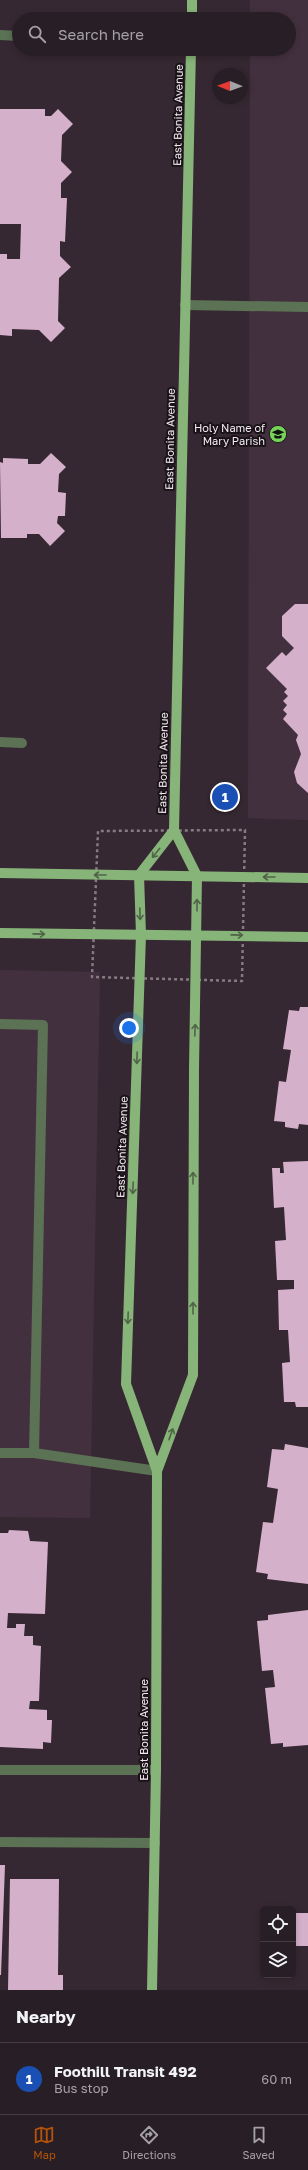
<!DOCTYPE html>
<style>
body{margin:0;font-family:"Golos Text",sans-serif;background:#30272e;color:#f1f3f6}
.controls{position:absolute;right:12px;bottom:12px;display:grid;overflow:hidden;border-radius:6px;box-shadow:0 2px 6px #0003}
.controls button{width:36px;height:36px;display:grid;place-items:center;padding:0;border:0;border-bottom:1px solid #443c43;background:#281e26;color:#f1f3f6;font:20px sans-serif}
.compass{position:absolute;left:212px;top:68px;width:36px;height:36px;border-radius:50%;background:#281e26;box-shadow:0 2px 6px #0003;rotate:271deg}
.you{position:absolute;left:129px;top:1028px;width:14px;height:14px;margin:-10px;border:3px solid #fff;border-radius:50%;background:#1a73e8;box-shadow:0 0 0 6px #1a73e833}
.badge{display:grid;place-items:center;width:26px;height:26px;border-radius:50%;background:#b45309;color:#fff;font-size:13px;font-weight:700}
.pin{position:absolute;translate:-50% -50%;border:2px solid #fff;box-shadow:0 1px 4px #0006}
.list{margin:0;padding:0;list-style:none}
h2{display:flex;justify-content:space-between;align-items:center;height:52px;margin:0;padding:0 16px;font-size:17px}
h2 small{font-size:13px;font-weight:400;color:#a5a2a7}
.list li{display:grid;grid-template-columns:26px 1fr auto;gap:12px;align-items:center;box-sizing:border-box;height:72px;padding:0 16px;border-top:1px solid #443c43}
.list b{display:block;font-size:15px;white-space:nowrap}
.list p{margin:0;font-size:13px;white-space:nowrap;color:#a5a2a7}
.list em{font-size:13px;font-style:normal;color:#a5a2a7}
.icon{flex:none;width:22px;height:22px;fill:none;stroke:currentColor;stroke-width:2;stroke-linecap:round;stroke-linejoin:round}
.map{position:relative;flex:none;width:308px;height:1990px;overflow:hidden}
.search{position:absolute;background:#281e26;box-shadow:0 2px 6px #0003;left:12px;right:12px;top:12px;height:44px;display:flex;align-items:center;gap:10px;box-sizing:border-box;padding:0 14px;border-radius:22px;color:#a5a2a7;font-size:15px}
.sheet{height:124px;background:#281e26}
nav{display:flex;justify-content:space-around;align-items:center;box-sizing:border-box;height:56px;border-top:1px solid #443c43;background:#281e26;font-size:11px;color:#a5a2a7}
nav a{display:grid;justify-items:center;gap:2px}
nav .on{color:#b45309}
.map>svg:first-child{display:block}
.built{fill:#43303e}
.building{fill:#d5b0cb}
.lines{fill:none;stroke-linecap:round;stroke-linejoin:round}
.path{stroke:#867a83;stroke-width:2.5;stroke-dasharray:3 3;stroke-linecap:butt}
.minor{stroke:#5b7254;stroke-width:10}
.major{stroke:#87b579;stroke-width:10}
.oneway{stroke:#506448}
.labels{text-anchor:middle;stroke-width:4;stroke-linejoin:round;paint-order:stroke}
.street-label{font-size:11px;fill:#f3e9f0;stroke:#191318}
.poi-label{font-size:11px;fill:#f3e9f0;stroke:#191318;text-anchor:end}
</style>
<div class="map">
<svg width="308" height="1990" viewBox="0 0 308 1990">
<rect width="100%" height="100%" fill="#362832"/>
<g class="built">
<polygon points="250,0 308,0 308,820 248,818 250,49 289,49 289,19 250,19"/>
<polygon points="0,970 100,972 90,1518 0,1517"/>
</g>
<g class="building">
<polygon points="0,109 45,109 45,116 51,116 58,109 73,124 62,135 61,161 72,172 61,183 61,198 67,198 65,242 60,241 60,256 71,267 59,278 58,321 65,328 51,342 39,330 12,329 12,336 0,335 0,254 7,254 7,259 20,259 21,224 0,224"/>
<polygon points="51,453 66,467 59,474 58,492 66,493 65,516 58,516 57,523 65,531 50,546 39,534 27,534 27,538 1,538 0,462 3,463 3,458 28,459 28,464 40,464"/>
<polygon points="295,604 308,604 308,793 297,783 294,772 301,754 296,740 298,735 283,719 287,714 283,710 287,705 283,701 288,696 284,692 287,689 266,668 282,652 286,656 294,648 282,636 282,616"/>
<polygon points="300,1007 308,1007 308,1125 299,1124 298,1129 285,1127 285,1122 274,1121 279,1081 286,1082 291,1050 283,1049 289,1010 299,1011"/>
<polygon points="308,1161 308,1407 296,1407 295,1402 284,1402 282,1363 290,1362 288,1330 279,1330 278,1290 294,1289 294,1280 277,1280 275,1241 286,1240 284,1207 274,1208 272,1168 280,1168 280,1173 284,1173 283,1162"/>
<polygon points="285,1444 308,1448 308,1584 267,1579 268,1574 256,1572 263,1522 273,1523 278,1489 267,1487 272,1449 284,1450"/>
<polygon points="9,1530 28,1531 30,1541 48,1542 45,1614 8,1613 7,1628 16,1628 16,1624 25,1624 24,1636 33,1636 33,1645 41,1646 39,1701 30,1701 29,1709 47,1710 47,1720 52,1720 51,1743 43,1742 43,1749 0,1747 0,1533 8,1533"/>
<polygon points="308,1610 308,1745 283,1747 283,1743 271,1744 265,1688 275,1687 273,1670 262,1671 257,1621 268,1620 268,1615"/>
<polygon points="0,1865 5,1865 1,1975 0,1975"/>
<polygon points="10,1879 59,1879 58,1975 63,1975 63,1990 8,1990"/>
<rect x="293" y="1913" width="15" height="33"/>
</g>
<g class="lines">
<polygon class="path" points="245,830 242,981 92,977 98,831"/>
<g class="minor">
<polyline points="0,35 19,36"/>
<polyline points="185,305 308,307"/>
<polyline points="0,742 22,743"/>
<polyline points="0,1024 43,1025 34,1453"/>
<polyline points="0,1453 34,1453 157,1471"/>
<polyline points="0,1770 156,1770"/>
<polyline points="0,1842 155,1843"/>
</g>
<g class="major">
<polyline points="192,19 192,0"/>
<polyline points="0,873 308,878"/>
<polyline points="0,933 308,937"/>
<polyline points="157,1471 193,1375 194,1069 197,876 174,830 191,49"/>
<polyline points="152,1990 156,1770 157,1471 126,1384 141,935 139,875 174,830"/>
</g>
</g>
<defs><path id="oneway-shaft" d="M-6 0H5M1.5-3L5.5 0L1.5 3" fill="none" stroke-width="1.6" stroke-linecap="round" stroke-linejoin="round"/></defs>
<g class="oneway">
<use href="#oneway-shaft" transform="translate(156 853) rotate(129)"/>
<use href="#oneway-shaft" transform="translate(100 875) rotate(180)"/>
<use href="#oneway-shaft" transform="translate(269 877) rotate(-180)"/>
<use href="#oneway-shaft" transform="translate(197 905) rotate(-90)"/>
<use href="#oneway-shaft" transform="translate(140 914) rotate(88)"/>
<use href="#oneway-shaft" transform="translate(39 934) rotate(1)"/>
<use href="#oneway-shaft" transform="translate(237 935) rotate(1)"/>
<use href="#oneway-shaft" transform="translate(195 1030) rotate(-88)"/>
<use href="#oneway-shaft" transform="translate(137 1058) rotate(92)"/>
<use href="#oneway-shaft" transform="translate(193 1178) rotate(-90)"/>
<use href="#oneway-shaft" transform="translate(133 1188) rotate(92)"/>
<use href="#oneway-shaft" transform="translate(193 1308) rotate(-90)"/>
<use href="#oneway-shaft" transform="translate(128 1318) rotate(92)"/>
<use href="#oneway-shaft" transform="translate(171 1434) rotate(-70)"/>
</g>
<defs>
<symbol id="school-disc" viewBox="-11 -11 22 22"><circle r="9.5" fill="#77d259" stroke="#191318"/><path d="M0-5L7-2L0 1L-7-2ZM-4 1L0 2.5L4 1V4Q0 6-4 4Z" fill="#111"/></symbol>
</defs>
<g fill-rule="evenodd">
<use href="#school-disc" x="268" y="424" width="20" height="20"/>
</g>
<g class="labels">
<g class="street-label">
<text transform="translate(178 115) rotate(-89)" y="4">East Bonita Avenue</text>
<text transform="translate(170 439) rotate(-89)" y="4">East Bonita Avenue</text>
<text transform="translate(163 763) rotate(-89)" y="4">East Bonita Avenue</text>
<text transform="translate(122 1147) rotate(-88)" y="4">East Bonita Avenue</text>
<text transform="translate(144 1730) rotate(-90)" y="4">East Bonita Avenue</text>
</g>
<g class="poi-label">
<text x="265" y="432">Holy Name of<tspan x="265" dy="13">Mary Parish</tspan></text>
</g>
</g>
</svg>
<div class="controls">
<button><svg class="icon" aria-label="locate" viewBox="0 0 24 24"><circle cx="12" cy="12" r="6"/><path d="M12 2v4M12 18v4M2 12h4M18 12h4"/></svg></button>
<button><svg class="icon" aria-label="layers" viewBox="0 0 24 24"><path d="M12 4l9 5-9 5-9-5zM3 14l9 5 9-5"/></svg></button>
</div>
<svg class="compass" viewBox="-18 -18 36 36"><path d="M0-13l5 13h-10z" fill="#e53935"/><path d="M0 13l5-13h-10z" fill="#a5a2a7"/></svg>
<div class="you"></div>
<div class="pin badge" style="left:225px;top:797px;background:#1a4fb4">1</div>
<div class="search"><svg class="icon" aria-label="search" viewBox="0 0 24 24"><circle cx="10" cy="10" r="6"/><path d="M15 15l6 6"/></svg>Search here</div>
</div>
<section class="sheet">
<h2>Nearby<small></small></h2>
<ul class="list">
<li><span class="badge" style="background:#1a4fb4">1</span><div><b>Foothill Transit 492</b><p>Bus stop</p></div><em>60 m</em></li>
</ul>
</section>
<nav>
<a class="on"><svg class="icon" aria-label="map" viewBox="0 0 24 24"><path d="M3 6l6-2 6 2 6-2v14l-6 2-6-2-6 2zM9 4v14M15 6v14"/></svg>Map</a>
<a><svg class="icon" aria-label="directions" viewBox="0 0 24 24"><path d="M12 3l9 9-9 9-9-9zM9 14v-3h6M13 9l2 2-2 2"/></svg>Directions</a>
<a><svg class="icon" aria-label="saved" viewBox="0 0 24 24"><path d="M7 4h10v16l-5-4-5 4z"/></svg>Saved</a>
</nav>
